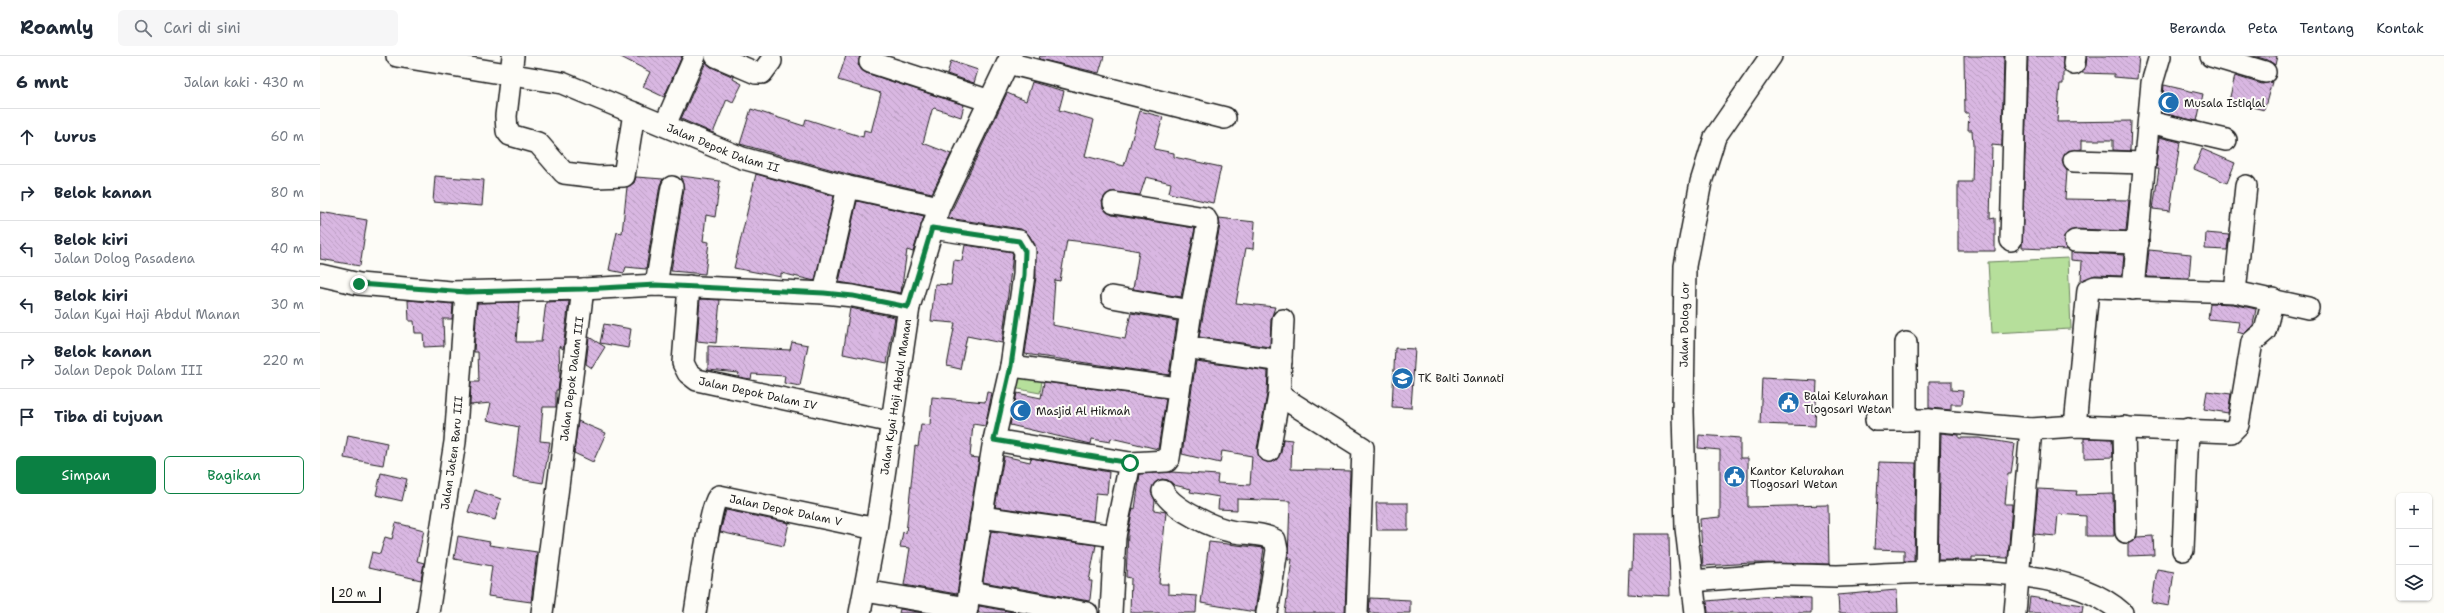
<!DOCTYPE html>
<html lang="id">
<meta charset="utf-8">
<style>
body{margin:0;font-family:"Shantell Sans",sans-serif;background:#f6f6f7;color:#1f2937}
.controls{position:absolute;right:12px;bottom:12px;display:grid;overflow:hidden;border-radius:6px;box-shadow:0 1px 3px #0004}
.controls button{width:36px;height:36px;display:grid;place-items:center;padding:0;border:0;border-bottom:1px solid #e0e1e3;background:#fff;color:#1f2937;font:20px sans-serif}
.scale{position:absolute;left:12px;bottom:10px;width:49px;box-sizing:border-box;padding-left:4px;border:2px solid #1c1c1c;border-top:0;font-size:11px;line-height:14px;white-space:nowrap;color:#1c1c1c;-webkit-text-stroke:3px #fdfcf7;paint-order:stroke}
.stop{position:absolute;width:12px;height:12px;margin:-9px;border:3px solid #0b8043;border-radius:50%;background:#fff}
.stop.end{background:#0b8043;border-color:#fff;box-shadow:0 1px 4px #0008}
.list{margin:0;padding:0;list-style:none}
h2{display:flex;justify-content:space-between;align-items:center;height:52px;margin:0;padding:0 16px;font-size:17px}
h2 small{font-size:13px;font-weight:400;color:#747a83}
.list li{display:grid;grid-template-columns:26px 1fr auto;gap:12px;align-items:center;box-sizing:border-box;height:56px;padding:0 16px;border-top:1px solid #e0e1e3}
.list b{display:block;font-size:15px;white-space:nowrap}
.list p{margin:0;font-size:13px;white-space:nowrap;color:#747a83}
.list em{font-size:13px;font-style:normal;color:#747a83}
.actions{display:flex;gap:8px;padding:12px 16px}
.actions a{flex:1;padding:9px 0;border:1px solid #0b8043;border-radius:6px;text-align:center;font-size:14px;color:#0b8043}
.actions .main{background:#0b8043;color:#fff}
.icon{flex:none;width:22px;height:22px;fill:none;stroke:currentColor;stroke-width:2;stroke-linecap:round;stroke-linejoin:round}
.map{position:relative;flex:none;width:2124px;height:557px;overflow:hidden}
header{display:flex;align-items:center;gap:24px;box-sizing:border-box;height:56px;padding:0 20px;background:#fff;border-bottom:1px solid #e0e1e3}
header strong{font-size:19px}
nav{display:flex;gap:22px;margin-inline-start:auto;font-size:14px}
.search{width:280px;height:36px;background:#f6f6f7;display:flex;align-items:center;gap:10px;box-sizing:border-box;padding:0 14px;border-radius:6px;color:#747a83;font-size:15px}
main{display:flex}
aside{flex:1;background:#fff}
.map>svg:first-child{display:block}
.grass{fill:#b6df9b;stroke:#697e5c}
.building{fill:url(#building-back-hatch);stroke:#1c1c1c}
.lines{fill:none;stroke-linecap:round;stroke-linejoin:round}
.minor-casing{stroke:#1c1c1c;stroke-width:24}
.minor{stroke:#fdfcf7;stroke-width:21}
.route{stroke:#0b8043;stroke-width:5}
.labels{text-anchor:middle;stroke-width:4;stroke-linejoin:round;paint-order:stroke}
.poi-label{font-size:11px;fill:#1c1c1c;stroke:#fdfcf7;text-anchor:start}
.street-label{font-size:11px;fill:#1c1c1c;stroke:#fdfcf7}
</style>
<header>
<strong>Roamly</strong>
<div class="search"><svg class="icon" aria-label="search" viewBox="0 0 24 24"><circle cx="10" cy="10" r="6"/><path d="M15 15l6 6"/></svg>Cari di sini</div>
<nav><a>Beranda</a><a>Peta</a><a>Tentang</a><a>Kontak</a></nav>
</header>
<main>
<aside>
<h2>6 mnt<small>Jalan kaki · 430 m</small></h2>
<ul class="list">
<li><svg class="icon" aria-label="ahead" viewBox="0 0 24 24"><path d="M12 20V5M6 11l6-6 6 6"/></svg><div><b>Lurus</b></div><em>60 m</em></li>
<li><svg class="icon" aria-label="right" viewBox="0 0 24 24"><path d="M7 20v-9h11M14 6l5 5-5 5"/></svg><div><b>Belok kanan</b></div><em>80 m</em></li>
<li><svg class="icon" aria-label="left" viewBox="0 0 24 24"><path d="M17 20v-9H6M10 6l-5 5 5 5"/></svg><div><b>Belok kiri</b><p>Jalan Dolog Pasadena</p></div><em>40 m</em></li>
<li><svg class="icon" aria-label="left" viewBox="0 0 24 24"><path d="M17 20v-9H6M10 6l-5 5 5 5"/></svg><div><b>Belok kiri</b><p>Jalan Kyai Haji Abdul Manan</p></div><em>30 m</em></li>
<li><svg class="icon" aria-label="right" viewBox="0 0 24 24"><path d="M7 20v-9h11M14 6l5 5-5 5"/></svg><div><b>Belok kanan</b><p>Jalan Depok Dalam III</p></div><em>220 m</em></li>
<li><svg class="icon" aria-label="arrive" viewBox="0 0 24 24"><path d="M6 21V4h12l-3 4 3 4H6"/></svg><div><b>Tiba di tujuan</b></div></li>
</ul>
<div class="actions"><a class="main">Simpan</a><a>Bagikan</a></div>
</aside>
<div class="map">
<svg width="2124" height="557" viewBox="0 0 2124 557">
<defs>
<pattern id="building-back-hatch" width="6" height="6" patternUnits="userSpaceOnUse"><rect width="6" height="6" fill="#d9b7e2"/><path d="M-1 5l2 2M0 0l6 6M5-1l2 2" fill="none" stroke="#ba9dc1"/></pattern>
</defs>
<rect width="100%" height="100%" fill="#fdfcf7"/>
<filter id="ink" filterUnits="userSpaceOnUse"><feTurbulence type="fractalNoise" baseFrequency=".025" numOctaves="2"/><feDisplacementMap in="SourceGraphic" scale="8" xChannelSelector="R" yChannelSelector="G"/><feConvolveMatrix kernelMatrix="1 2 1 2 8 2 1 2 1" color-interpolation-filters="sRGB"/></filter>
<g filter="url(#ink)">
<g class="grass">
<polygon points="1748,202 1751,273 1672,277 1668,206"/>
<polygon points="692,308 724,314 720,337 688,331"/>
</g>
<g class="building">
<polygon points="299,0 362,0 344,41 323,31 330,16"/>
<polygon points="526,0 540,0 538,9 546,17 644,49 641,61 614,52 612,54 603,87 631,98 612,137 531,119 420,88 431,53 484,70 486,63 543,81 544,74 551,76 561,37 518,24"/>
<polygon points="720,0 784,0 779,17 719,3"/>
<polygon points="1644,0 1684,0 1682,90 1672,89 1670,163 1675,162 1675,195 1638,195 1638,126 1652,126 1653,89 1652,74 1648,74 1649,57 1645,57"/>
<polygon points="1708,0 1743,0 1743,12 1746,16 1743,16 1743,28 1740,28 1737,66 1811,65 1810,95 1793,94 1793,84 1762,84 1762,93 1748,95 1742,105 1747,115 1745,143 1809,144 1806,175 1755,173 1745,179 1743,185 1748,194 1702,192"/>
<polygon points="1767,0 1819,0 1817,23 1794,21 1794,18 1762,17 1766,10"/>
<polygon points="1933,0 1957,0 1955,9 1948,4"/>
<polygon points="631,5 658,14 654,27 627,18"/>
<polygon points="386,6 391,11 414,21 413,23 422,28 413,46 407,43 393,77 361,63"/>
<polygon points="1915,20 1942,28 1952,26 1944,54 1909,45"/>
<polygon points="712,26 744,35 739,54 774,64 765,100 804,110 820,55 843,61 834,93 854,97 854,101 901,111 893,147 849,137 851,127 826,121 820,139 790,136 782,145 783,152 792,159 875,172 861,241 813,233 819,195 782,188 747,184 740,225 735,224 732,269 805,283 811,257 857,265 849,319 705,298 716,221 715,189 709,179 701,173 628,162 687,37 706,45"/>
<polygon points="1844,29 1883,38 1877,65 1841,57"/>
<polygon points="1839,81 1860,86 1850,155 1833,153 1839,113 1836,113"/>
<polygon points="1882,93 1915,107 1907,127 1874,113"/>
<polygon points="436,118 514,140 495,225 461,217 461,221 414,212"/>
<polygon points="115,120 164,124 162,150 113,146"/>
<polygon points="361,120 400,125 395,161 386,159 383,185 389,186 385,218 351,215 364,133"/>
<polygon points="316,121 343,123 340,129 326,213 306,211 304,217 289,214 297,176 302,177 307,131 314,127"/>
<polygon points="537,145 604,160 593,196 587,194 581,237 519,226"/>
<polygon points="0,156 47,164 40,210 0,203"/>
<polygon points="899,162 935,166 933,193 926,192 916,247 955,251 951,263 950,291 879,281 900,169"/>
<polygon points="1886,177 1909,179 1907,194 1885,193"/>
<polygon points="645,189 692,196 693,198 682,287 647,280 640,313 627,310 635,267 611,265 615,228 631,229 634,204 642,205"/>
<polygon points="1829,194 1871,198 1869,222 1826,221"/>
<polygon points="1751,196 1804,199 1802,220 1775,219 1761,225 1762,205 1751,204"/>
<polygon points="380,243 400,244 396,287 377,285"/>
<polygon points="88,244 133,248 132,263 123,263 124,290 104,291 103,277 95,277 94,265 89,265"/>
<polygon points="249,245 243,293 239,290 240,319 238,334 236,334 236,351 223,351 220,385 230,386 223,427 193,422 199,371 167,364 171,347 150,349 151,326 159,326 158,296 154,296 157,247 199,246 196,286 221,286 226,246"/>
<polygon points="1890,247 1913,248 1936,253 1933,269 1924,278 1917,276 1919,266 1888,263"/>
<polygon points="530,252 575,261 567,307 523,298"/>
<polygon points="284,268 311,273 308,292 280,287"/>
<polygon points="269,281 285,291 272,312 266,308"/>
<polygon points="472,286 488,289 480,330 464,327 465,320 432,318 431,323 418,321 419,317 388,314 388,290 470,294"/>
<polygon points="1075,292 1095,293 1091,352 1072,351"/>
<polygon points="876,305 948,315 947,338 937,393 942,404 953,406 961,397 963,383 972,384 971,413 1030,415 1025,557 965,557 972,503 968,503 970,445 917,443 917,454 898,453 899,441 870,436 871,433 854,429 848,424 842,423 836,426 831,436 835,444 834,454 846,456 839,528 848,528 848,538 877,540 876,557 810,557 811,522 806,521 808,477 813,452 815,453 820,418 851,416 898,419 897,427 930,429 932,400 902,395 900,407 862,398"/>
<polygon points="1442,322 1497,325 1495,370 1440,368"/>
<polygon points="1609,325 1631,325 1631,334 1643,335 1642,348 1631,348 1631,354 1609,352"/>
<polygon points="724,326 846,342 838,393 791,382 790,386 772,383 771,388 690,369 697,337 721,342"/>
<polygon points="1887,335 1911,338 1908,357 1884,353"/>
<polygon points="667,336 672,337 665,370 653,368 650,401 659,402 637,538 584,529 590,492 580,491 583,476 586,477 595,390 598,391 601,368 610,369 612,341 665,346"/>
<polygon points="258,365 286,377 273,406 254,397"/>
<polygon points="1621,377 1639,379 1639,382 1659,382 1695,388 1691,418 1688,418 1685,448 1692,448 1688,502 1652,501 1652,504 1618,504"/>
<polygon points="28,379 67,387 63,409 24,402"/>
<polygon points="1379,379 1420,382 1420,402 1428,402 1428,451 1508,449 1509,508 1432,507 1383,510 1380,463 1400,461 1400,394 1378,392"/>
<polygon points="1764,382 1792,383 1793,401 1764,402"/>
<polygon points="684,400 710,406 711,402 789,416 787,438 776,437 773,465 675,451"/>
<polygon points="1559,406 1596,407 1594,505 1584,505 1584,494 1554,493"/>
<polygon points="61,417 87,423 82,445 56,439"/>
<polygon points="1718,433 1757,435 1756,439 1793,438 1794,480 1766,480 1766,460 1738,458 1736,480 1714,478"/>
<polygon points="155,434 181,443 175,464 148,456"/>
<polygon points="1056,447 1088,447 1088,474 1057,474"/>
<polygon points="406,454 469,467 464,490 400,476"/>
<polygon points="76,467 104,474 97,505 104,507 101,524 48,512 52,496 60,498 65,481 72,483"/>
<polygon points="671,475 776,489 769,525 772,525 770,543 769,545 663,526"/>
<polygon points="1313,478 1349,478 1350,540 1308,538 1309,513 1312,513"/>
<polygon points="138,480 170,486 169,489 217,496 211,546 168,540 172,510 134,503"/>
<polygon points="1833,480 1834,499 1808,500 1808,488 1817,481"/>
<polygon points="889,486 944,492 935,556 881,547"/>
<polygon points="1837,513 1854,516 1849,550 1832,547"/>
<polygon points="1577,534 1578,557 1519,557 1518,539"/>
<polygon points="1442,540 1491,542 1491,557 1388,557 1387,545"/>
<polygon points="1710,541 1763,549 1762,557 1708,557"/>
<polygon points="1050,542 1090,544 1090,557 1049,557"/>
<polygon points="659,550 699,557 658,557"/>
<polygon points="580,553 604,557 579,557"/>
</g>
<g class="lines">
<defs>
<g id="minor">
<path id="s1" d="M77 0 242 27 422 102 528 131 619 151"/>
<polyline points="193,0 186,60 187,75 190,79 218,87 244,117 277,121 304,120 314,57"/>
<polyline points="396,0 436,17 442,17 451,5"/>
<polyline points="1891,0 1945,16"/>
<polyline points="550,6 670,45"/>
<polyline points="688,7 905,62"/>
<polyline points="1754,8 1755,0"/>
<polyline points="1829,66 1906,84"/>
<polyline points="345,69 375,0"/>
<polyline points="1754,105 1825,107"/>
<polyline points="612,172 699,185 705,195 704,219 691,310 674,384 646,557"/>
<polyline points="1691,184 1696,0"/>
<polyline points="1755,185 1818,187"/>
<polyline points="0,219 39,228 131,236 263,233 336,229 504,237 533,240 589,251"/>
<polyline points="336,229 352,131"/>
<path id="s2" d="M369 230 363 307 368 317 377 324 572 366"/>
<polyline points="1813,233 1832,27 1840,0"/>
<polyline points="1915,236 1926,130"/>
<polyline points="504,237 528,131"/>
<polyline points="792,241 871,255"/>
<polyline points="865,291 961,305"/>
<polyline points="691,310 858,332"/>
<polyline points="959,339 1043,392 1037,557"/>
<polyline points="1556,364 1609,364 1711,373 1755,370 1911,376 1918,369 1932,286 1945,275 1953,243"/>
<polyline points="1586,364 1586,287"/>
<polyline points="1755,370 1768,234 1775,231 1915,236 1988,252"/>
<polyline points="1804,371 1806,476"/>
<polyline points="674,384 810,407 847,405 849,402 871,255 888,167 885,162 794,147"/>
<polyline points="949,395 959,339 963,264"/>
<path d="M843 435C852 453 895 473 915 476 927 478 943 477 955 484L957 494 947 557"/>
<polyline points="661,461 795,480"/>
<polyline points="1863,494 1868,373"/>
<polyline points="1606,516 1609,364"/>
<path d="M1372 525C1397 523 1422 521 1448 519 1471 518 1494 520 1517 520 1595 518 1742 501 1802 557"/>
<polyline points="545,535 647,552"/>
<polyline points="650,536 767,557"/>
<path id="s3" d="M108 557 135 386 146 236"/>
<path id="s4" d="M222 557 263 233"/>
<path id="s5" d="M375 557C378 540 390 447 399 440L556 473"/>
<path id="s6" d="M540 557 556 473 589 251 619 151 691 0"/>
<polyline points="791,557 795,480 810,407"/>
<path id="s7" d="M1376 557 1366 472 1363 356 1365 210 1381 126 1395 81 1451 0"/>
<polyline points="1695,557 1711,373"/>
</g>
</defs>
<use href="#minor" class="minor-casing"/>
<use href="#minor" class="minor"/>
</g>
</g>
<g class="lines" filter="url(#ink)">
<polyline class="route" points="39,228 146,236 263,233 336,229 504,237 533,240 588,251 612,172 699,185 705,195 704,219 691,310 674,384 810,407"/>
</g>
<defs>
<symbol id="mosque-disc" viewBox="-11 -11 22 22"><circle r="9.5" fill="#1f6fb2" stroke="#fdfcf7"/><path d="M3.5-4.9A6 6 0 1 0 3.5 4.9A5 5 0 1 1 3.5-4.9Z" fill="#fff"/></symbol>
<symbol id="school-disc" viewBox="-11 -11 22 22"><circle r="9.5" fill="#1f6fb2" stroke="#fdfcf7"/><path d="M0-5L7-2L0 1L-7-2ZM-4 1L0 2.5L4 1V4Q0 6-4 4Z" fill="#fff"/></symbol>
<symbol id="civic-disc" viewBox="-11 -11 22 22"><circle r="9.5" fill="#1f6fb2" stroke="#fdfcf7"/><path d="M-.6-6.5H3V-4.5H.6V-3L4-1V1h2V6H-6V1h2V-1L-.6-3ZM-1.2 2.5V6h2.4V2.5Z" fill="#fff"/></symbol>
</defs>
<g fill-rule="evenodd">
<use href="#mosque-disc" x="1836" y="34" width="25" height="25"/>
<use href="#school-disc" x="1070" y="310" width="25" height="25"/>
<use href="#civic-disc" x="1456" y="334" width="25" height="25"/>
<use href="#mosque-disc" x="688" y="342" width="25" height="25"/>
<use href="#civic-disc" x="1402" y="408" width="25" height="25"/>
</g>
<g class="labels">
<g class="poi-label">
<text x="1864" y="51">Musala Istiqlal</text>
<text x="1098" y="326">TK Baiti Jannati</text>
<text x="1484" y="344">Balai Kelurahan<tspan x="1484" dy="13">Tlogosari Wetan</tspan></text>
<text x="716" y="359">Masjid Al Hikmah</text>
<text x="1430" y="419">Kantor Kelurahan<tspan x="1430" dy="13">Tlogosari Wetan</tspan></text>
</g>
<g class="street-label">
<text dy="4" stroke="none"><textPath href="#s1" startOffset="341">Jalan Depok Dalam II</textPath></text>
<text dy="4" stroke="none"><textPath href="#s7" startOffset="289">Jalan Dolog Lor</textPath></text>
<text dy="4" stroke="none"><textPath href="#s4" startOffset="236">Jalan Depok Dalam III</textPath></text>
<text dy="4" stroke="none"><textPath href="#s2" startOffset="162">Jalan Depok Dalam IV</textPath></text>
<text dy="4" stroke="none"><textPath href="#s6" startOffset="219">Jalan Kyai Haji Abdul Manan</textPath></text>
<text dy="4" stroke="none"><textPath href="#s3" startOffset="162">Jalan Jaten Baru III</textPath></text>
<text dy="4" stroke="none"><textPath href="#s5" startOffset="188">Jalan Depok Dalam V</textPath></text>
</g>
</g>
</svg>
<div class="controls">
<button>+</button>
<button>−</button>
<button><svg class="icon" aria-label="layers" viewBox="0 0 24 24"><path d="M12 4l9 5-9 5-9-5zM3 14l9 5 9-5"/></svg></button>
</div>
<div class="scale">20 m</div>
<div class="stop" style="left:810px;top:407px"></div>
<div class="stop end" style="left:39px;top:228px"></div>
</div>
</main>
